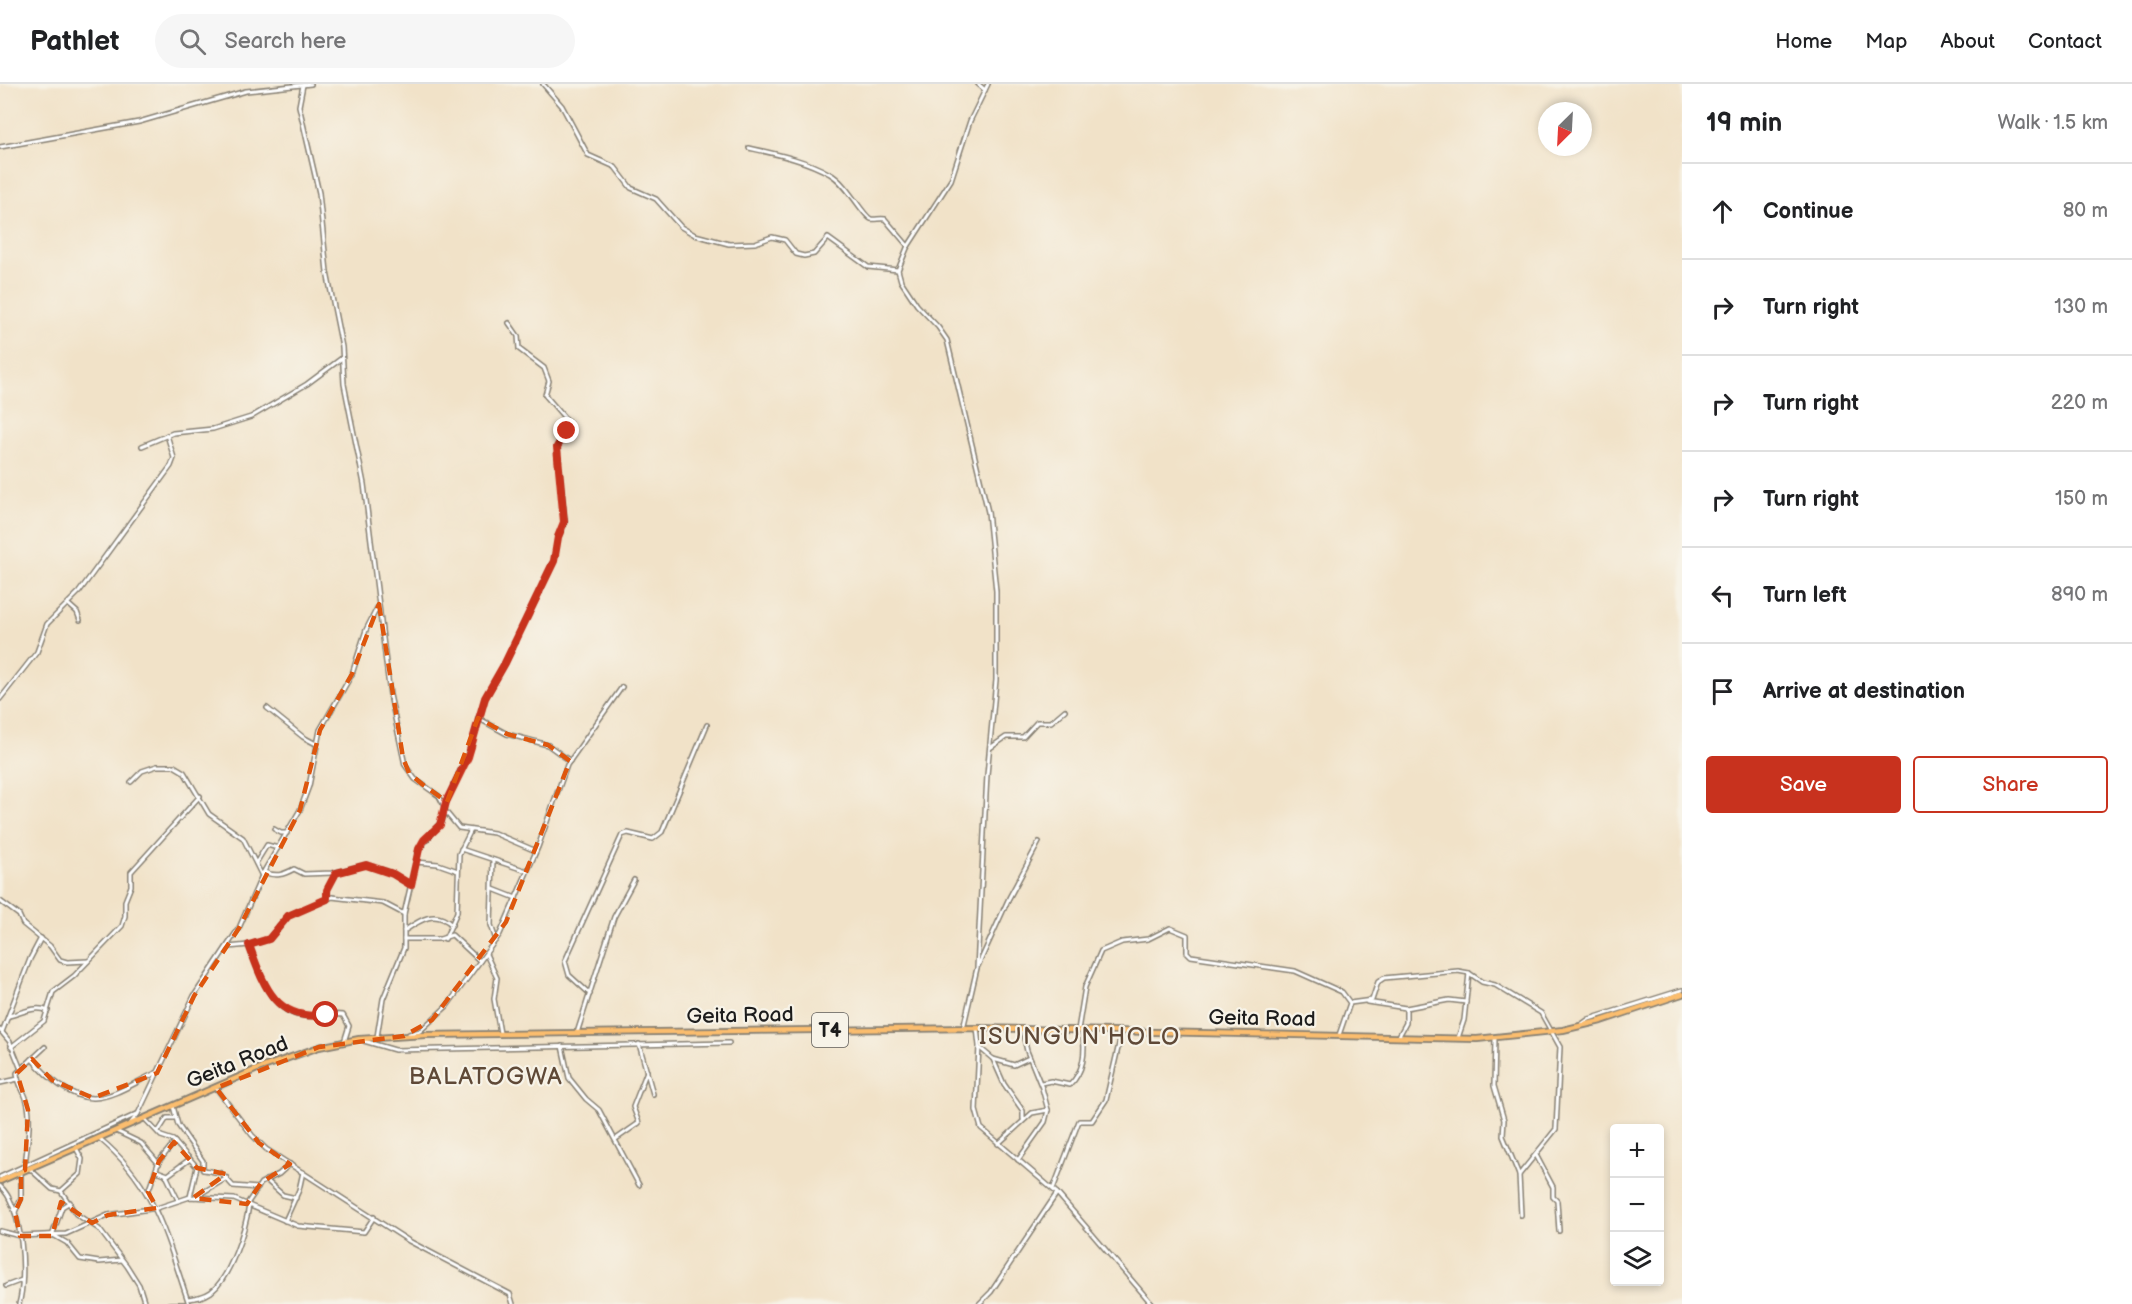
<!DOCTYPE html>
<meta charset="utf-8">
<style>
body{margin:0;font-family:"Balsamiq Sans",sans-serif;background:#f6f6f6;color:#202124}
.controls{position:absolute;right:18px;bottom:18px;display:grid;overflow:hidden;border-radius:6px;box-shadow:0 3px 9px #0003}
.controls button{width:54px;height:54px;display:grid;place-items:center;padding:0;border:0;border-bottom:2px solid #e0e0e0;background:#fff;color:#202124;font:30px sans-serif}
.compass{position:absolute;left:1538px;top:18px;width:54px;height:54px;border-radius:50%;background:#fff;box-shadow:0 3px 9px #0003;rotate:204deg}
.stop{position:absolute;width:18px;height:18px;margin:-14px;border:4px solid #c8321e;border-radius:50%;background:#fff}
.stop.end{background:#c8321e;border-color:#fff;box-shadow:0 2px 6px #0008}
.list{margin:0;padding:0;list-style:none}
h2{display:flex;justify-content:space-between;align-items:center;height:78px;margin:0;padding:0 24px;font-size:26px}
h2 small{font-size:20px;font-weight:400;color:#757577}
.list li{display:grid;grid-template-columns:39px 1fr auto;gap:18px;align-items:center;box-sizing:border-box;height:96px;padding:0 24px;border-top:2px solid #e0e0e0}
.list b{display:block;font-size:22px;white-space:nowrap}
.list em{font-size:20px;font-style:normal;color:#757577}
.actions{display:flex;gap:12px;padding:18px 24px}
.actions a{flex:1;padding:14px 0;border:2px solid #c8321e;border-radius:6px;text-align:center;font-size:21px;color:#c8321e}
.actions .main{background:#c8321e;color:#fff}
.icon{flex:none;width:33px;height:33px;fill:none;stroke:currentColor;stroke-width:2;stroke-linecap:round;stroke-linejoin:round}
.map{position:relative;flex:none;width:1682px;height:1220px;overflow:hidden}
header{display:flex;align-items:center;gap:36px;box-sizing:border-box;height:84px;padding:0 30px;background:#fff;border-bottom:2px solid #e0e0e0}
header strong{font-size:28px}
nav{display:flex;gap:33px;margin-inline-start:auto;font-size:21px}
.search{width:420px;height:54px;background:#f6f6f6;display:flex;align-items:center;gap:15px;box-sizing:border-box;padding:0 21px;border-radius:33px;color:#757577;font-size:22px}
main{display:flex}
aside{flex:1;background:#fff}
.map>svg:first-child{display:block}
.lines{fill:none;stroke-linecap:round;stroke-linejoin:round}
.minor-casing{stroke:#867f72;stroke-width:6}
.trunk-casing{stroke:#867f72;stroke-width:8}
.minor{stroke:#fff;stroke-width:3}
.trunk{stroke:#fbbd6e;stroke-width:4.5}
.route{stroke:#c8321e;stroke-width:8}
.marked{fill:none;stroke:#de560d;stroke-width:4.5;stroke-dasharray:12 8;stroke-linejoin:round}
.labels{text-anchor:middle;stroke-width:4.5;stroke-linejoin:round;paint-order:stroke}
.shield{fill:#f7f3e8;stroke:#5e5c59;stroke-width:1.5}
.shield-label{font-size:20px;font-weight:bold;fill:#1c1c1c}
.street-label{font-size:21px;fill:#1c1c1c;stroke:#f7f3e8}
.quarter-label{font-size:24px;letter-spacing:1.5px;fill:#5f4937;stroke:#f7f3e8}
</style>
<header>
<strong>Pathlet</strong>
<div class="search"><svg class="icon" aria-label="search" viewBox="0 0 24 24"><circle cx="10" cy="10" r="6"/><path d="M15 15l6 6"/></svg>Search here</div>
<nav><a>Home</a><a>Map</a><a>About</a><a>Contact</a></nav>
</header>
<main>
<div class="map">
<svg width="1682" height="1220" viewBox="0 0 1682 1220">
<rect width="100%" height="100%" fill="#f7f3e8"/>
<filter id="ink" filterUnits="userSpaceOnUse"><feTurbulence type="fractalNoise" baseFrequency=".0167" numOctaves="2"/><feDisplacementMap in="SourceGraphic" scale="12" xChannelSelector="R" yChannelSelector="G"/><feConvolveMatrix kernelMatrix="1 2 1 2 8 2 1 2 1" color-interpolation-filters="sRGB"/></filter>
<filter id="wash" filterUnits="userSpaceOnUse"><feTurbulence type="fractalNoise" baseFrequency=".008" numOctaves="4" result="noise"/><feDisplacementMap in="SourceGraphic" scale="24" xChannelSelector="R" yChannelSelector="G"/><feGaussianBlur stdDeviation="1.35" result="paint"/><feColorMatrix in="noise" values="0 0 0 0 0 0 0 0 0 0 0 0 0 0 0 0 0 1.4 0 .05"/><feComposite in="paint" operator="in"/></filter>
<g filter="url(#wash)">
<rect width="100%" height="100%" fill="#f1e2c8"/>
</g>
<g filter="url(#ink)">
<g class="lines">
<defs>
<g id="minor">
<polyline points="543,0 562,22 588,71 615,83 631,104 656,115 681,143 695,151 729,160 755,159 772,153 785,156 796,170 804,172 814,170 828,154 868,183 898,186"/>
<polyline points="978,0 985,6"/>
<polyline points="303,1 299,22 319,109 327,188 342,263 344,300 364,400 390,611 405,681 415,695 439,712 444,722"/>
<polyline points="0,63 139,38 246,7 311,0"/>
<path d="M749 64C776 70 806 76 830 90 847 99 863 132 871 135 875 136 880 134 885 135L908 162"/>
<polyline points="142,362 173,349 213,345 251,333 307,300 342,274"/>
<polyline points="68,520 77,528 80,536"/>
<polyline points="0,615 37,568 47,540 79,508 171,382 174,374 167,351"/>
<polyline points="267,624 303,653 316,660"/>
<polyline points="478,634 507,650 548,661 570,677"/>
<polyline points="990,664 1006,653 1023,653 1037,638 1051,638 1065,626"/>
<polyline points="131,698 142,687 157,682 174,682 184,688 209,730 243,754 262,792"/>
<polyline points="445,727 459,744 494,749 536,767"/>
<polyline points="274,745 281,749 287,749"/>
<polyline points="461,765 527,787"/>
<polyline points="493,776 491,841 496,856"/>
<polyline points="416,778 438,780 458,787"/>
<polyline points="256,779 267,761 278,764"/>
<path d="M264 788C276 793 283 791 294 785L304 790 333 789 366 781 389 788 411 801"/>
<polyline points="493,805 516,814"/>
<polyline points="327,815 328,804 336,789"/>
<polyline points="0,817 19,831 23,840 50,862 60,876 67,878 88,877"/>
<path d="M404 847C420 836 435 825 452 841"/>
<polyline points="404,855 440,855 452,851 480,877"/>
<polyline points="445,855 457,828 459,770 471,746"/>
<path d="M249 862C259 888 271 930 305 932 318 933 330 929 343 931L349 942 344 958"/>
<polyline points="228,863 249,861 269,855 288,832 332,813 383,819 404,830"/>
<polyline points="486,870 497,894 494,915 500,949"/>
<polyline points="978,882 1009,814 1039,758"/>
<polyline points="590,910 569,891 565,877 622,751 628,749 653,755 662,748 707,641"/>
<polyline points="1367,918 1406,924 1449,916 1466,918"/>
<polyline points="1350,919 1372,916 1378,898 1384,894 1458,887 1469,889 1482,898 1495,901 1541,929 1560,963 1556,1045 1519,1091"/>
<path d="M9 932C21 929 36 921 48 927"/>
<polyline points="1582,940 1589,935 1682,906"/>
<polyline points="977,944 979,962 976,1026 981,1044 1057,1109 1152,1220"/>
<polyline points="963,945 977,884 987,691 996,596 996,507 988,428 947,256 938,243 917,221 901,197 898,186 907,164 951,96 970,37 988,0"/>
<polyline points="0,946 10,958 20,983"/>
<polyline points="1078,946 1085,903 1101,867 1122,858 1148,855 1170,844 1187,851 1187,868 1191,872 1295,887 1342,908 1350,919 1339,951"/>
<polyline points="2,948 30,875 41,854"/>
<polyline points="577,949 614,833 634,796"/>
<polyline points="409,950 420,947 447,922 500,850 538,763 567,681 622,603"/>
<polyline points="1399,952 1406,939 1406,924"/>
<polyline points="377,953 383,915 404,864 404,830 419,765 442,737 446,718 471,663 485,614 505,579 554,477 558,453 565,438 557,363 569,339 545,311 549,297 544,284 519,265 518,252 509,239"/>
<polyline points="1458,954 1464,936 1469,889"/>
<polyline points="1495,954 1494,1002 1504,1036 1503,1052 1519,1091 1521,1131"/>
<polyline points="364,957 395,966 729,959"/>
<polyline points="639,960 653,1010"/>
<polyline points="562,962 569,994 586,1015 599,1026 639,1101"/>
<polyline points="11,963 44,937 53,908 74,892 122,842 125,832 125,817 131,802 131,788 200,712"/>
<polyline points="980,964 993,975 1004,1000 1023,1027 1023,1035"/>
<path d="M32 975C46 992 71 1015 94 1014 115 1013 137 997 156 989"/>
<polyline points="993,975 1014,981 1029,974"/>
<polyline points="0,999 18,995"/>
<path d="M1041 999 1051 997 1070 1001C1085 986 1086 966 1082 946"/>
<polyline points="216,1004 252,1051 266,1065 409,1157 510,1210 513,1220"/>
<polyline points="173,1022 178,1041 203,1077 203,1086"/>
<polyline points="145,1035 161,1052 173,1056 197,1083 190,1113"/>
<polyline points="130,1040 138,1030 194,912 239,844 263,789 300,726 309,702 320,646 352,590 366,546 378,522"/>
<polyline points="116,1047 141,1059 159,1080"/>
<polyline points="158,1048 167,1034 174,1034"/>
<path d="M99 1054C156 1101 166 1153 189 1220"/>
<polyline points="616,1055 639,1039 633,1023 647,987"/>
<polyline points="998,1060 1032,1029 1048,1026"/>
<polyline points="1536,1071 1553,1103 1553,1113 1557,1117 1559,1147"/>
<polyline points="1018,1076 1045,1038 1048,1026 1042,1004 1027,967 1022,945"/>
<path d="M25 1081C27 1062 32 1036 27 1017 24 1006 18 1001 17 989L45 963"/>
<polyline points="30,1085 52,1105 61,1107 80,1090 82,1075 76,1064"/>
<polyline points="204,1086 221,1089 233,1102 258,1104"/>
<polyline points="157,1087 168,1091 190,1075"/>
<polyline points="166,1091 178,1116"/>
<polyline points="0,1093 137,1030"/>
<polyline points="266,1096 283,1111 296,1114"/>
<path d="M0 1102C23 1123 27 1192 19 1220"/>
<polyline points="1053,1105 1079,1037 1092,1037 1106,1016 1122,947"/>
<polyline points="61,1107 76,1130 99,1145 127,1182 139,1201 145,1220"/>
<polyline points="148,1108 159,1077 175,1058"/>
<polyline points="195,1113 227,1094"/>
<polyline points="247,1120 261,1099 279,1090 290,1080"/>
<polyline points="15,1128 21,1115 21,1088"/>
<polyline points="285,1137 299,1106 303,1088"/>
<polyline points="0,1147 20,1152 66,1150 108,1131 157,1124 190,1113 234,1115 298,1142 364,1148 374,1133"/>
<polyline points="53,1151 67,1159 80,1175 99,1178 122,1176"/>
<polyline points="52,1152 62,1123 70,1118"/>
<polyline points="6,1202 22,1196"/>
<path d="M188 1215C196 1214 204 1213 211 1208 230 1194 246 1144 249 1121"/>
<polyline points="170,1220 186,1220"/>
<polyline points="979,1220 991,1208 1057,1109"/>
</g>
<polyline id="trunk" points="0,1097 255,986 319,963 359,955 425,951 977,944 1477,955 1563,946 1601,937 1682,910"/>
</defs>
<use href="#minor" class="minor-casing"/>
<use href="#trunk" class="trunk-casing"/>
<use href="#minor" class="minor"/>
<use href="#trunk" class="trunk"/>
</g>
</g>
<g class="lines" filter="url(#ink)">
<path class="route" d="M326 931C275 938 264 902 249 861L269 855 288 832 327 815V806L336 789 366 781 393 790 411 801 419 765 424 756 440 741 446 718 468 673 485 614 505 579 554 477 558 453 564 438 557 363 567 347"/>
</g>
<path class="marked" d="M379 520 403 674 409 689 422 700 447 718 478 634 507 650 548 661 570 677 506 838 432 936 404 952 319 963 216 1004 259 1059 290 1080 261 1099 247 1120 193 1114 226 1090 197 1084 174 1058 159 1077 148 1108 157 1124 108 1131 92 1139 61 1118 52 1152H20L15 1128 21 1115V1088L25 1086 28 1026 17 989 32 975 52 996 93 1014 157 989 194 912 239 844 300 726 320 646 352 590Z"/>
<g class="labels">
<rect class="shield" x="812" y="929" width="36" height="34" rx="4.5"/>
<g class="shield-label">
<text x="830" y="953">T4</text>
</g>
<g class="street-label">
<text transform="translate(740 931) rotate(-1)" y="7">Geita Road</text>
<text transform="translate(1262 934) rotate(1)" y="7">Geita Road</text>
<text transform="translate(237 978) rotate(-22)" y="7">Geita Road</text>
</g>
<g class="quarter-label">
<text x="1080" y="960">ISUNGUN'HOLO</text>
<text x="486" y="1000">BALATOGWA</text>
</g>
</g>
</svg>
<div class="controls">
<button>+</button>
<button>−</button>
<button><svg class="icon" aria-label="layers" viewBox="0 0 24 24"><path d="M12 4l9 5-9 5-9-5zM3 14l9 5 9-5"/></svg></button>
</div>
<svg class="compass" viewBox="-18 -18 36 36"><path d="M0-13l5 13h-10z" fill="#e53935"/><path d="M0 13l5-13h-10z" fill="#757577"/></svg>
<div class="stop" style="left:326px;top:931px"></div>
<div class="stop end" style="left:567px;top:347px"></div>
</div>
<aside>
<h2>19 min<small>Walk · 1.5 km</small></h2>
<ul class="list">
<li><svg class="icon" aria-label="ahead" viewBox="0 0 24 24"><path d="M12 20V5M6 11l6-6 6 6"/></svg><div><b>Continue</b></div><em>80 m</em></li>
<li><svg class="icon" aria-label="right" viewBox="0 0 24 24"><path d="M7 20v-9h11M14 6l5 5-5 5"/></svg><div><b>Turn right</b></div><em>130 m</em></li>
<li><svg class="icon" aria-label="right" viewBox="0 0 24 24"><path d="M7 20v-9h11M14 6l5 5-5 5"/></svg><div><b>Turn right</b></div><em>220 m</em></li>
<li><svg class="icon" aria-label="right" viewBox="0 0 24 24"><path d="M7 20v-9h11M14 6l5 5-5 5"/></svg><div><b>Turn right</b></div><em>150 m</em></li>
<li><svg class="icon" aria-label="left" viewBox="0 0 24 24"><path d="M17 20v-9H6M10 6l-5 5 5 5"/></svg><div><b>Turn left</b></div><em>890 m</em></li>
<li><svg class="icon" aria-label="arrive" viewBox="0 0 24 24"><path d="M6 21V4h12l-3 4 3 4H6"/></svg><div><b>Arrive at destination</b></div></li>
</ul>
<div class="actions"><a class="main">Save</a><a>Share</a></div>
</aside>
</main>
